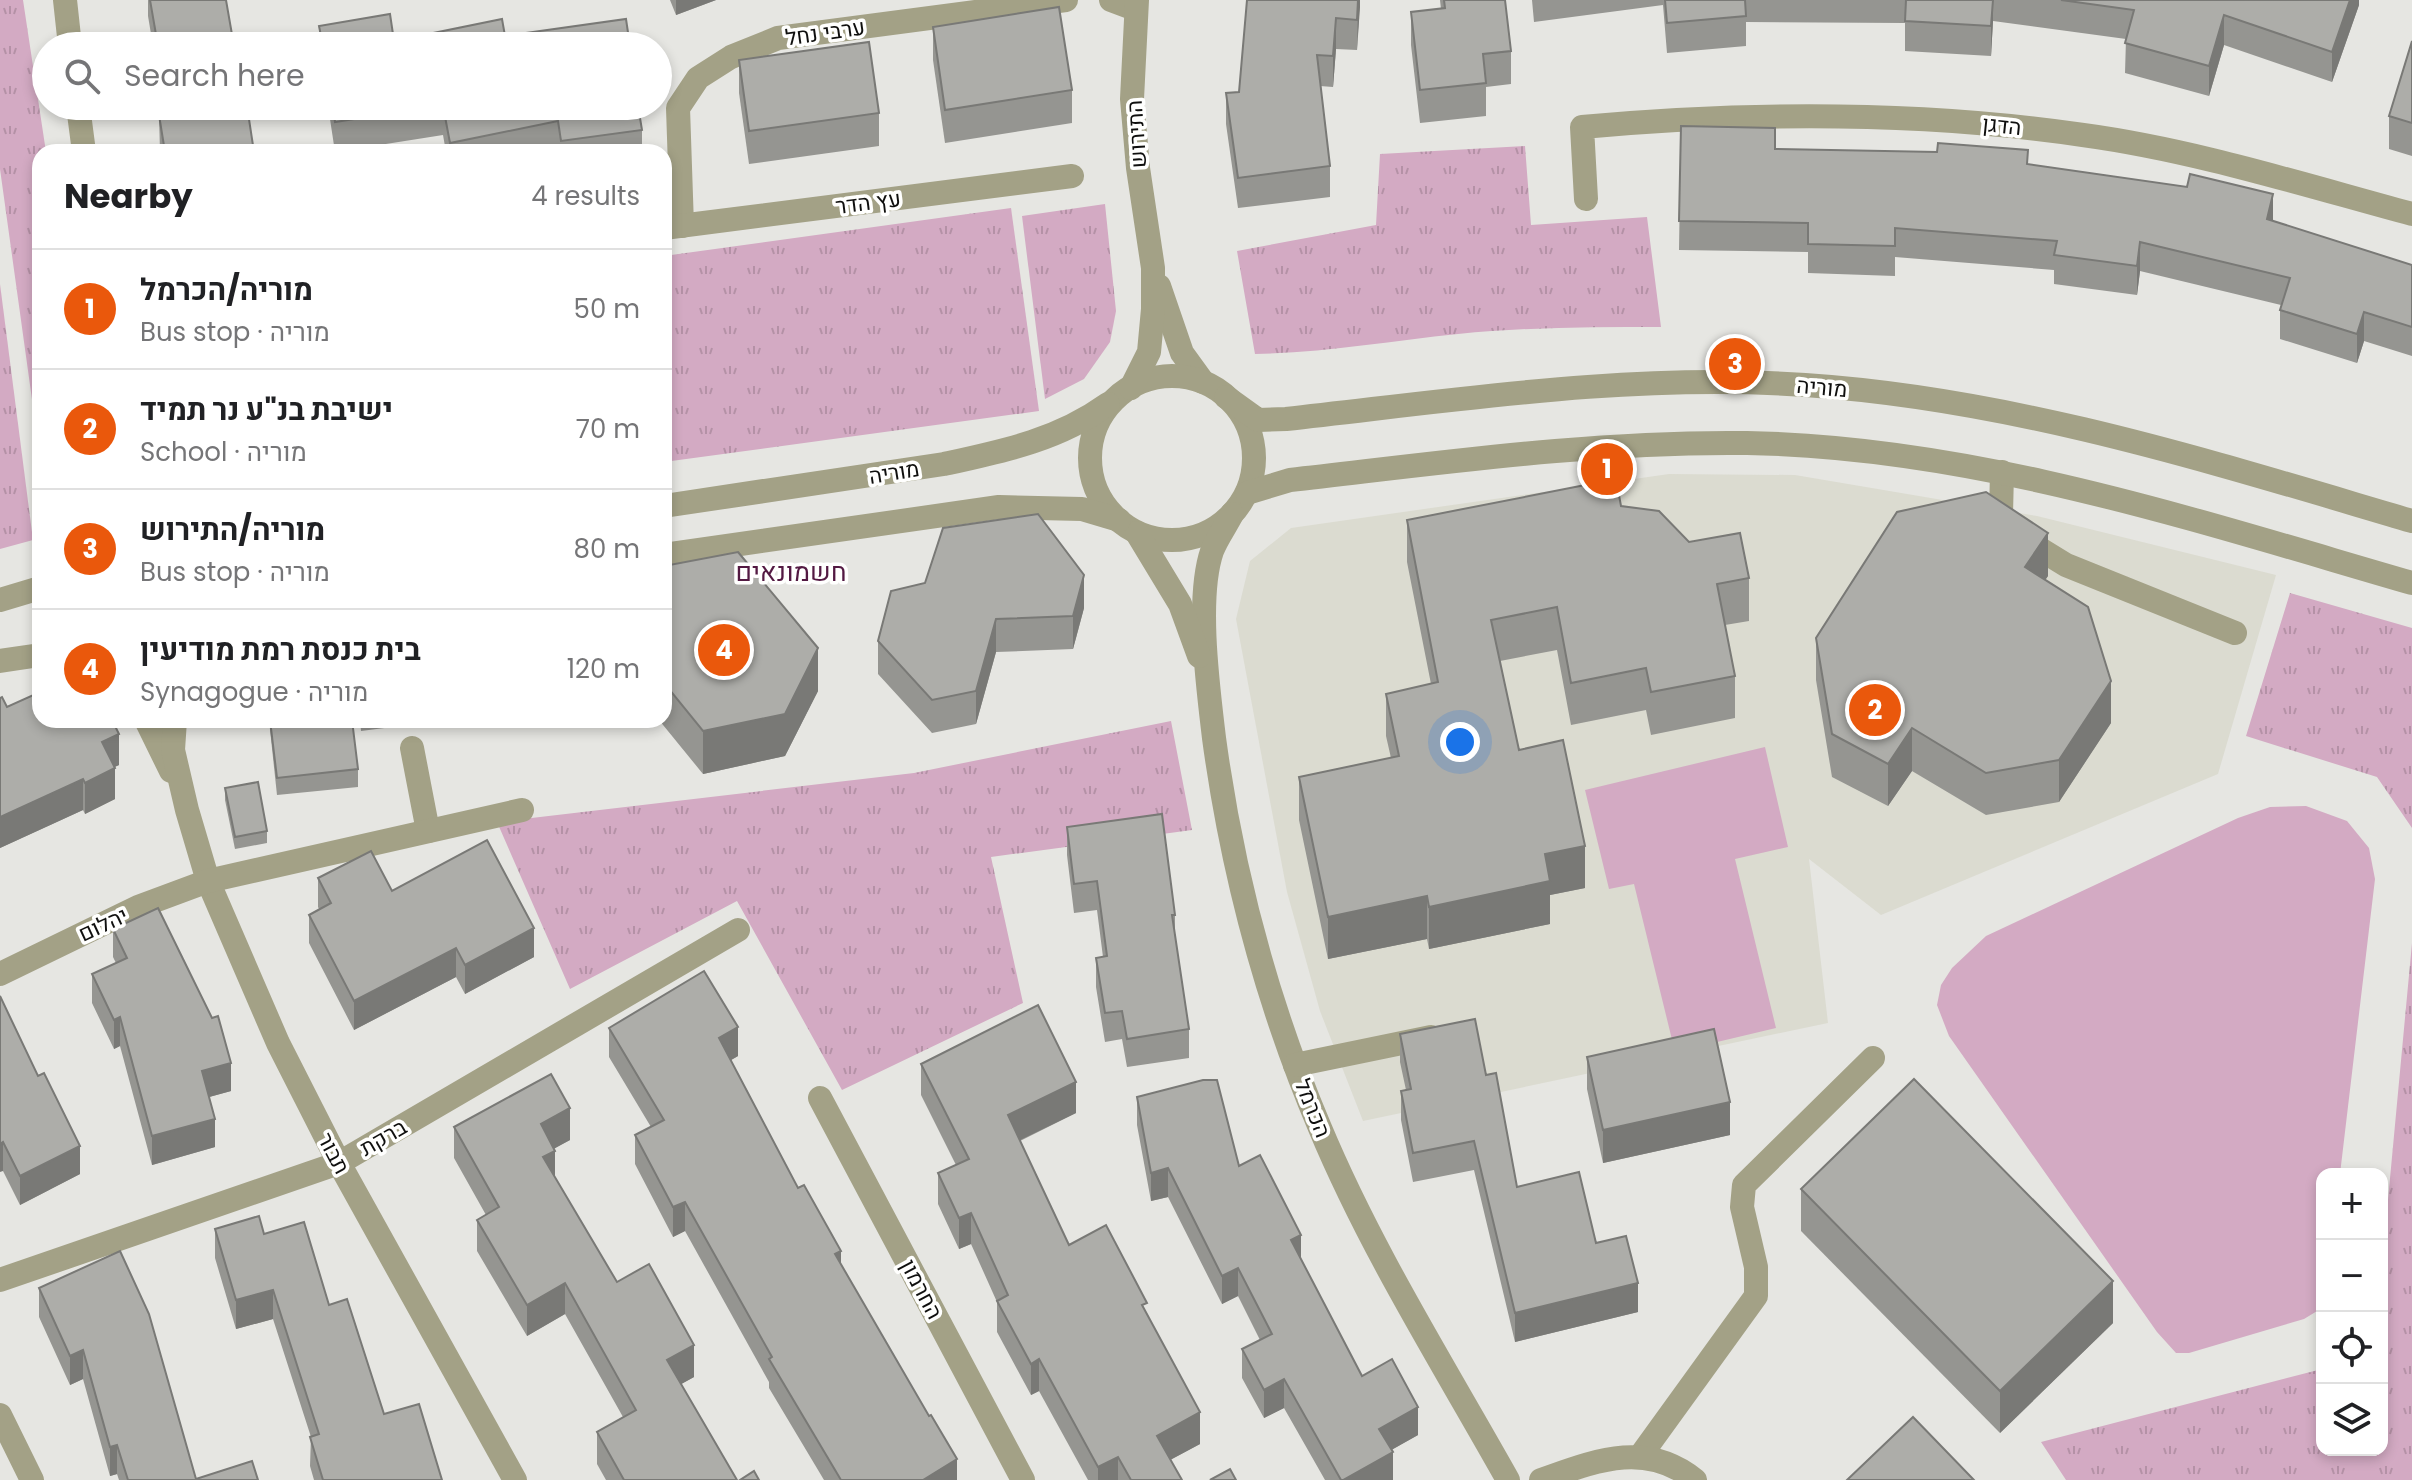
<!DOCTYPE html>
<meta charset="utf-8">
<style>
body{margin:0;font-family:Poppins,Heebo,sans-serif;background:#f2f2f2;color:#202124}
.controls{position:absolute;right:24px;bottom:24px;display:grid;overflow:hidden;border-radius:16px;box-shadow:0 4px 12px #0003}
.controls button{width:72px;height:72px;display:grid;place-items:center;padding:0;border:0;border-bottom:2px solid #e0e0e0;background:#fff;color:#202124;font:40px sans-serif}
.you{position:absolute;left:1460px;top:742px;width:28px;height:28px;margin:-20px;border:6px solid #fff;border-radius:50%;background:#1a73e8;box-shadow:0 0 0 12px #1a73e833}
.badge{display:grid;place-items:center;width:52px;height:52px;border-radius:50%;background:#ea580c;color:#fff;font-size:26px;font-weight:700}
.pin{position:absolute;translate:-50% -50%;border:4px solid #fff;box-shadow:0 2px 8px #0006}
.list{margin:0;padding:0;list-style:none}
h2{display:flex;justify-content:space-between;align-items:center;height:104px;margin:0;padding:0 32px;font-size:34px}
h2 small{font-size:26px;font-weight:400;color:#757577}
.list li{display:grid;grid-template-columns:52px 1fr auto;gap:24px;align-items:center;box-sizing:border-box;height:120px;padding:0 32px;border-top:2px solid #e0e0e0}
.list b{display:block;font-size:30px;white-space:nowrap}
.list p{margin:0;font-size:26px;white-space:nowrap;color:#757577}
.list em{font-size:26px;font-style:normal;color:#757577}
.icon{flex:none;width:44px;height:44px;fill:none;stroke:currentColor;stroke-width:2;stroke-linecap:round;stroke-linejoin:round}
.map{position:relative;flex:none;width:2412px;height:1480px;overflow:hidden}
.search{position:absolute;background:#fff;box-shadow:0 4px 12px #0003;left:32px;top:32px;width:640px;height:88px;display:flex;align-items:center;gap:20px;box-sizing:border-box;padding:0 28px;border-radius:44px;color:#757577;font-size:30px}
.panel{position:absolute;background:#fff;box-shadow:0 4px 12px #0003;left:32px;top:144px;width:640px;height:584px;border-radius:24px}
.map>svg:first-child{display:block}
.built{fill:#dbdbd0}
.grass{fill:url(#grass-tufts)}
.pitch{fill:#d3aac3}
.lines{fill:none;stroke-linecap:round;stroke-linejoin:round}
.minor{stroke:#a3a186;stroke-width:24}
.wall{fill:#959591}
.shaded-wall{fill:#797976}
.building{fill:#adada9;stroke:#797976;stroke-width:2}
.labels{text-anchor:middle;stroke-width:7;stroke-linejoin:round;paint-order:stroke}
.street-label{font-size:22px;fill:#0f0f0e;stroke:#fffffe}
.quarter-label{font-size:26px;fill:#531942;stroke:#fffffe}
</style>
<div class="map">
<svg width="2412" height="1480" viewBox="0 0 2412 1480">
<defs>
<pattern id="grass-tufts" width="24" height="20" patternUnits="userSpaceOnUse" patternTransform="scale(2)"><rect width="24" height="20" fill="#d3aac3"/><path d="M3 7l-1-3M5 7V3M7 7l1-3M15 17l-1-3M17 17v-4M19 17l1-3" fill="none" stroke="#b491a6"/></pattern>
</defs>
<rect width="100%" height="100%" fill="#e6e6e2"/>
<polygon class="built" points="1669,474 1795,475 2037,516 2276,575 2218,774 1881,915 1809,859 1828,1023 1363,1121 1320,1011 1287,892 1236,619 1250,561 1291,528"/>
<g class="grass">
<polygon points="0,0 23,0 46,152 40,152 40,457 0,169"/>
<path d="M1525 146 1531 225 1647 217 1661 327C1594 327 1525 327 1458 334 1390 341 1323 353 1255 354L1237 251 1376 225 1380 154Z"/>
<polygon points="1105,204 1116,311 1110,342 1084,379 1045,399 1022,216"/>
<polygon points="1011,208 1039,411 664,462 664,256"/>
<polygon points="0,284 33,540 0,549"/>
<polygon points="2290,593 2412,628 2412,828 2377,777 2246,736"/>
<polygon points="1171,721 1192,830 991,857 1023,1003 842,1090 737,901 570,989 497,822 914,773"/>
<polygon points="2412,943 2412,1480 2066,1480 2041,1442 2322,1369 2322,1450 2382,1450 2382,1264"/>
</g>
<g class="pitch">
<polygon points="1765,747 1788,847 1735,859 1776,1028 1675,1052 1634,884 1609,889 1585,790"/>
<polygon points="2306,806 2347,821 2369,848 2375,879 2340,1174 2322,1174 2322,1308 2304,1319 2189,1353 2176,1353 2157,1332 1949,1036 1937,1005 1941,985 1952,968 1986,936 2238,818 2270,807"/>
</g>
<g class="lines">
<g class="minor">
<polyline points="65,0 70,46"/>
<polyline points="1111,0 1135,9"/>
<polyline points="78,106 84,152"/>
<path d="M1586 199 1582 127C1748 112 1917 111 2083 135 2194 150 2304 185 2412 214"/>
<polyline points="682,226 678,108 698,78 731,57 778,38 1066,0"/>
<polyline points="664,228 1072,176"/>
<polyline points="1159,286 1182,353 1203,382"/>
<circle cx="1172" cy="458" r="82"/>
<polyline points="1131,388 1149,352 1153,309 1153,268 1138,168 1132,99 1137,0"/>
<path d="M1226 397 1258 420 1286 419C1458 400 1631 373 1805 385 2015 399 2211 462 2412 521"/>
<polyline points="2002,472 2001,515 2006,528 2066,565 2235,633"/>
<path d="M1247 493 1290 480C1441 463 1594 441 1747 443 1975 447 2194 520 2412 583"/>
<path d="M664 506 944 464C1004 451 1058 440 1108 404"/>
<path d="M1232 514C1226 526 1217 538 1212 551 1196 598 1208 687 1214 738 1232 871 1267 1003 1320 1128 1371 1250 1443 1364 1508 1480"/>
<polyline points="1137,533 1180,604 1199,656"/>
<polyline points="664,555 999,507 1082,509 1119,520"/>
<polyline points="0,600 40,588"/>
<polyline points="0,661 40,655"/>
<polyline points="146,720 171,771"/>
<polyline points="175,720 173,750 187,810 208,881 278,1043 339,1163 515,1480"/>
<polyline points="412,748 428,831"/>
<polyline points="0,974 138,907 208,881 522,810"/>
<polyline points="1295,1065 1431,1037"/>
<polyline points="820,1098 1023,1480"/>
<polyline points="0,1280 339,1163 738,930"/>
<polyline points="0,1415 32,1480"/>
<polyline points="1641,1455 1756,1296 1756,1267 1742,1207 1744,1185 1873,1058"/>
<path d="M1541 1480C1595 1461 1645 1440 1695 1480"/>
</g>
</g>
<g class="wall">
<polygon points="148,0 226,0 234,46 153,46 148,16"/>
<polygon points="670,0 716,0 676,15"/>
<polygon points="1360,0 1357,50 1336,49 1333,87 1320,86 1330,166 1330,197 1238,208 1226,124 1226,93 1239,92"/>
<polygon points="1440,0 1505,0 1511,51 1511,84 1486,87 1486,116 1420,123 1411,45 1411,12 1441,9"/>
<polygon points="1532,0 2359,0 2359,5 2332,82 2224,45 2209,96 2125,73 2126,39 1993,21 1991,56 1905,51 1905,23 1746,22 1746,46 1667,53 1663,5 1534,22"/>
<polygon points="319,26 394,41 505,36 630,46 319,46"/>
<polygon points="933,27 1072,90 1072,123 945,143 933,60"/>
<polygon points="2412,41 2412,156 2389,149 2389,116"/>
<polygon points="739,60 879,113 879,146 749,164 739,93"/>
<polygon points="164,106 247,106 254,152 160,152 159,115 165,114"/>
<polygon points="328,106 638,106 642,130 642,152 446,152 443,135 335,152"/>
<polygon points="1681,126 1775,149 2028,164 2273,221 2412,265 2412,356 2364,341 2357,363 2280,339 2280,310 2281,305 2140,271 2137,295 2054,284 2054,270 1895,257 1895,276 1808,273 1808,252 1679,250"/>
<polygon points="1621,506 1689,542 1749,578 1749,621 1725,625 1735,676 1735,718 1651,735 1646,710 1571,725 1557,650 1500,661 1519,750 1585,888 1550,895 1550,924 1429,949 1427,939 1328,959 1299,820 1299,777 1391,758 1386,736 1386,694 1431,684 1407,562 1407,520"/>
<polygon points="664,566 818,691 785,756 703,774 659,720 664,720"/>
<polygon points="2048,576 2045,580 2111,723 2059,802 1986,815 1912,771 1888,806 1832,777 1816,680 1816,638"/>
<polygon points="891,591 1084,608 1073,649 996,652 976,724 932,733 878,674 878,641"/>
<polygon points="0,698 7,707 119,765 114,767 115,799 85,814 83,810 0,848"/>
<polygon points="269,720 352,720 358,769 358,787 277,795"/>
<polygon points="360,720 486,720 448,725 447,720 361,731"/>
<polygon points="225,788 267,831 267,843 235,849 225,800"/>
<polygon points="1067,827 1175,915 1175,937 1189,1029 1189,1058 1127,1067 1122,1039 1105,1042 1096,987 1096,958 1103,957 1097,910 1074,913 1067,855"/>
<polygon points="318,878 392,891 534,957 465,994 456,977 354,1030 309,943 309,915 319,909 318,907"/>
<polygon points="113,929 231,1091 209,1097 215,1147 152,1165 120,1046 114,1049 92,1003 92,974 116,963 113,957"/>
<polygon points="0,996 80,1174 20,1205 3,1171"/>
<polygon points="609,1028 738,1056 731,1060 798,1188 957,1480 824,1480 769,1388 769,1382 685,1231 673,1237 635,1164 635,1135 651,1127 609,1057"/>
<polygon points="1400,1034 1486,1075 1517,1187 1596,1243 1638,1312 1515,1342 1474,1170 1413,1182 1401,1120 1401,1091 1406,1090 1400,1062"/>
<polygon points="1587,1057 1730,1135 1603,1163 1587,1089"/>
<polygon points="921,1064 1076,1113 1020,1141 1069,1245 1147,1314 1200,1444 1170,1460 1182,1480 1088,1480 1039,1391 1031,1395 997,1332 997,1302 971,1244 959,1249 938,1204 938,1173 956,1165 921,1095"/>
<polygon points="1137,1097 1239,1166 1301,1259 1362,1376 1418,1435 1391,1450 1393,1480 1325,1480 1284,1408 1264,1418 1242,1378 1242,1349 1260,1340 1238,1296 1222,1304 1168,1197 1151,1201 1137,1125"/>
<polygon points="454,1127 570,1140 554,1148 555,1177 617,1282 694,1377 681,1384 737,1480 606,1480 597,1464 597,1432 623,1417 565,1314 527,1336 477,1251 477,1220 486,1215 454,1158"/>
<polygon points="1801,1189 2113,1323 2000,1433 1801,1231"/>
<polygon points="215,1229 264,1234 329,1305 384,1414 442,1480 314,1480 310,1466 311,1437 273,1319 236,1329 215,1258"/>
<polygon points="39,1288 196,1479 258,1480 119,1480 117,1474 110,1476 83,1379 70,1385 39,1317"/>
</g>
<g class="shaded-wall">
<polygon points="676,0 716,0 676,15"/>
<polygon points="1358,0 1360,0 1360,7 1357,50"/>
<polygon points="1993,0 1993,21 1991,56 1991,26"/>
<polygon points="2350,0 2359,0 2359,5 2332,82 2332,52"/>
<polygon points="2224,15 2224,45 2209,96 2209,66"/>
<polygon points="1336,18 1336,49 1333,87 1333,56"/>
<polygon points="2273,194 2273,223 2267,219"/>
<polygon points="2140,242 2140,271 2137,295 2137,266"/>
<polygon points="2364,312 2364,341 2357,363 2357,334"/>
<polygon points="2048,533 2048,576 2025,609 2025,567"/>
<polygon points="1084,575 1084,608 1073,649 1073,616"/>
<polygon points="996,619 996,652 976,724 976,691"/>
<polygon points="818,648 818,691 785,756 703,774 703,731"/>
<polygon points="2111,681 2111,723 2059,802 2059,760"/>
<polygon points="1912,728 1912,771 1888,806 1888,764"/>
<polygon points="119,734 119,765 102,773 102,742"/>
<polygon points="115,768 115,799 85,814 85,783"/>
<polygon points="83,779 83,810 0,848 0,817"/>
<polygon points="1585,846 1585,888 1550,895 1550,924 1429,949 1429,907 1545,854"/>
<polygon points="1427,896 1427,939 1328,959 1328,917"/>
<polygon points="534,928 534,957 465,994 465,965"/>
<polygon points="456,948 456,977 354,1030 354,1001"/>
<polygon points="120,1017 120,1046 114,1049 114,1020"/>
<polygon points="738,1027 738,1056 719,1067 719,1038"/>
<polygon points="231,1063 231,1091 202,1099 202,1071"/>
<polygon points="1076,1082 1076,1113 1008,1146 1008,1115"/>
<polygon points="1730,1102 1730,1135 1603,1163 1603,1130"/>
<polygon points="570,1108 570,1140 541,1156 541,1124"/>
<polygon points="215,1119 215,1147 152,1165 152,1136"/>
<polygon points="3,1142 3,1171 0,1172 0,1144"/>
<polygon points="80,1146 80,1174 20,1205 20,1176"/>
<polygon points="555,1151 555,1182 543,1157"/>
<polygon points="1168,1168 1168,1197 1151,1201 1151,1173"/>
<polygon points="685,1202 685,1231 673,1237 673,1207"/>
<polygon points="971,1213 971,1244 959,1249 959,1218"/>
<polygon points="1301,1235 1301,1263 1291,1240"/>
<polygon points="841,1251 841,1280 835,1254"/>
<polygon points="1238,1268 1238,1296 1222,1304 1222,1276"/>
<polygon points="2113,1281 2113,1323 2000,1433 2000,1391"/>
<polygon points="565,1283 565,1314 527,1336 527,1305"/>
<polygon points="1638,1283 1638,1312 1515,1342 1515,1313"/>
<polygon points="273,1290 273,1319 236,1329 236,1300"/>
<polygon points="694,1345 694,1377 667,1392 667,1360"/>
<polygon points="83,1350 83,1379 70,1385 70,1356"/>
<polygon points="1039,1359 1039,1391 1031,1395 1031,1364"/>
<polygon points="1284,1379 1284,1408 1264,1418 1264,1390"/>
<polygon points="1418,1407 1418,1435 1379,1457 1379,1429"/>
<polygon points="1200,1412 1200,1444 1157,1467 1157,1436"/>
<polygon points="117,1445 117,1474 110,1476 110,1447"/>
<polygon points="1393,1452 1393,1480 1343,1480"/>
<polygon points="1118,1457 1118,1480 1098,1480 1098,1467"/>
<polygon points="957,1459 957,1480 923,1480"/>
</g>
<g class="building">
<polygon points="150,0 226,0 234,46 158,46"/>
<polygon points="1247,0 1358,0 1357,20 1336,18 1333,56 1317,55 1330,166 1238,178 1226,93 1239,92"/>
<polygon points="1444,0 1505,0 1511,51 1483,54 1486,83 1420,90 1411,12 1445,8"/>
<polygon points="1665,0 1745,0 1746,16 1667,23"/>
<polygon points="1906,0 1993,0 1991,26 1905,21"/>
<polygon points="2061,0 2350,0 2332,52 2224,15 2209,66 2125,43 2134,10"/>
<polygon points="1059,7 1072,90 945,110 933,27"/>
<polygon points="390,14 394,41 502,19 505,36 626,19 630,46 323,46 319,26"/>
<polygon points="2412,41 2412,123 2389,116"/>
<polygon points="869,42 879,113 749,131 739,60"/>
<polygon points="169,106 247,106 254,152 165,152 159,115 170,113"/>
<polygon points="333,106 435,106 335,122"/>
<polygon points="443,106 638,106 642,130 561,141 558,121 450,143"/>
<polygon points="1681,126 1775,128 1775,149 1937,152 1938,143 2028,150 2027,164 2187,187 2190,174 2273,194 2267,219 2412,265 2412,327 2364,312 2357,334 2280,310 2290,278 2140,242 2137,266 2054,255 2057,241 1895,228 1895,246 1808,244 1808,223 1679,221"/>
<polygon points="1616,479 1621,506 1659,511 1689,542 1740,533 1749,578 1717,584 1735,676 1651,692 1646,668 1571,683 1557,607 1491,620 1519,750 1563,740 1585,846 1545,854 1550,881 1429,907 1427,896 1328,917 1299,777 1399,756 1386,694 1438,682 1407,520"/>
<polygon points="1986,492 2048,533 2025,567 2088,607 2111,681 2059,760 1986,773 1912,728 1888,764 1832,734 1816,638 1897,512"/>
<polygon points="1038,514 1084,575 1073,616 996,619 976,691 932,700 878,641 891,591 925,583 943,528"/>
<polygon points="738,552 818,648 785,714 703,731 664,683 664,566"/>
<polygon points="40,692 40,720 112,720 119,734 102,742 115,768 85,783 83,779 0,817 0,698 2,697 7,707"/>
<polygon points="270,720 352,720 358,769 277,778"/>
<polygon points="258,782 267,831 235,837 225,788"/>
<polygon points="1162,814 1175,915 1172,915 1189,1029 1127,1039 1122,1011 1105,1013 1096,958 1107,956 1097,881 1074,884 1067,827"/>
<polygon points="487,840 534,928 465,965 456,948 354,1001 309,915 331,903 318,878 371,851 392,891"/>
<polygon points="158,908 212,1018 218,1016 231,1063 202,1071 215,1119 152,1136 120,1017 114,1020 92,974 127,958 113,929"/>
<polygon points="704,971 738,1027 719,1038 798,1188 804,1185 841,1251 835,1254 929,1416 931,1415 957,1459 923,1480 841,1480 769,1359 772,1357 685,1202 673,1207 635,1135 664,1120 609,1028"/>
<polygon points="0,996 38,1076 44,1073 80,1146 20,1176 3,1142 0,1144"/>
<polygon points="1038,1005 1076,1082 1008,1115 1069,1245 1106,1225 1147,1303 1142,1305 1200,1412 1157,1436 1182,1480 1131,1480 1118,1457 1098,1467 1039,1359 1031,1364 997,1301 1008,1295 971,1213 959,1218 938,1173 969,1159 921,1064"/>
<polygon points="1475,1019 1486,1075 1496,1073 1517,1187 1579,1172 1596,1243 1626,1236 1638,1283 1515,1313 1474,1141 1413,1153 1401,1091 1411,1089 1400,1034"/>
<polygon points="1714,1029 1730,1102 1603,1130 1587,1057"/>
<polygon points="551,1074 570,1108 541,1124 555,1151 543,1157 617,1282 649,1264 694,1345 667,1360 737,1480 624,1480 597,1432 636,1410 565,1283 527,1305 477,1220 499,1207 454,1127"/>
<polygon points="1914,1079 2113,1281 2000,1391 1801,1189"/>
<polygon points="1203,1080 1217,1080 1239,1166 1260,1155 1301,1235 1291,1240 1362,1376 1392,1359 1418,1407 1379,1429 1393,1452 1343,1480 1341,1480 1284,1379 1264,1390 1242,1349 1272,1334 1238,1268 1222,1276 1168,1168 1151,1173 1137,1097"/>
<polygon points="259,1216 264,1234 304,1222 329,1305 347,1299 384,1414 419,1404 442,1480 323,1480 310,1437 319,1434 273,1290 236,1300 215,1229"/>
<polygon points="120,1251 149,1314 196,1479 252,1461 258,1480 128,1480 117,1445 110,1447 83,1350 70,1356 39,1288"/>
<polygon points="1913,1417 1974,1480 1847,1480"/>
<polygon points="1230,1469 1236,1480 1210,1480"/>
<polygon points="754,1471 759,1480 740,1480"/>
</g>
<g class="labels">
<g class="street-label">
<text transform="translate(825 32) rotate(-8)" y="8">ערבי נחל</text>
<text transform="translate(2002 125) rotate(6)" y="8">הדגן</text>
<text transform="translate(1136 134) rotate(-94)" y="8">התירוש</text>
<text transform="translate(868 202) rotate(-7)" y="8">עץ הדר</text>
<text transform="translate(1822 387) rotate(5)" y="8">מוריה</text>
<text transform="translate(894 472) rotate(-9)" y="8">מוריה</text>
<text transform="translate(103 924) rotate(-25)" y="8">יהלום</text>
<text transform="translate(1313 1108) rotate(68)" y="8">הכרמל</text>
<text transform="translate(383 1137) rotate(-30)" y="8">ברקת</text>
<text transform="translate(334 1153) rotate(62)" y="8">תבור</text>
<text transform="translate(922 1289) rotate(62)" y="8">החרמון</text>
</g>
<g class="quarter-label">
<text x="791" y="581">חשמונאים</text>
</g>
</g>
</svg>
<div class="controls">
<button>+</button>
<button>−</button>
<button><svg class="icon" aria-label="locate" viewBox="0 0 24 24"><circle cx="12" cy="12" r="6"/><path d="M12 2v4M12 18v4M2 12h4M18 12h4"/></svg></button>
<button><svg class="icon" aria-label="layers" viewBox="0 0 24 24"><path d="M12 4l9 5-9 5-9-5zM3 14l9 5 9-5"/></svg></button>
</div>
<div class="you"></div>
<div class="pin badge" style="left:1607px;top:469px">1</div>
<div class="pin badge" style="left:1875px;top:710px">2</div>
<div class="pin badge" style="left:1735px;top:364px">3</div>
<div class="pin badge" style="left:724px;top:650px">4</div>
<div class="search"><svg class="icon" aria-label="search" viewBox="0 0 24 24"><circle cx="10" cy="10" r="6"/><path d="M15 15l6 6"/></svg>Search here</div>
<section class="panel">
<h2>Nearby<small>4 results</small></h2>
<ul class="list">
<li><span class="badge">1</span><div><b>מוריה/הכרמל</b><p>Bus stop · מוריה</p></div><em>50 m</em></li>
<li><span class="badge">2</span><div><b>ישיבת בנ&quot;ע נר תמיד</b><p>School · מוריה</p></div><em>70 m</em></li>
<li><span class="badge">3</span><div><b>מוריה/התירוש</b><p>Bus stop · מוריה</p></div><em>80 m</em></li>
<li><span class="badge">4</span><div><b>בית כנסת רמת מודיעין</b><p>Synagogue · מוריה</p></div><em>120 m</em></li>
</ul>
</section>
</div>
